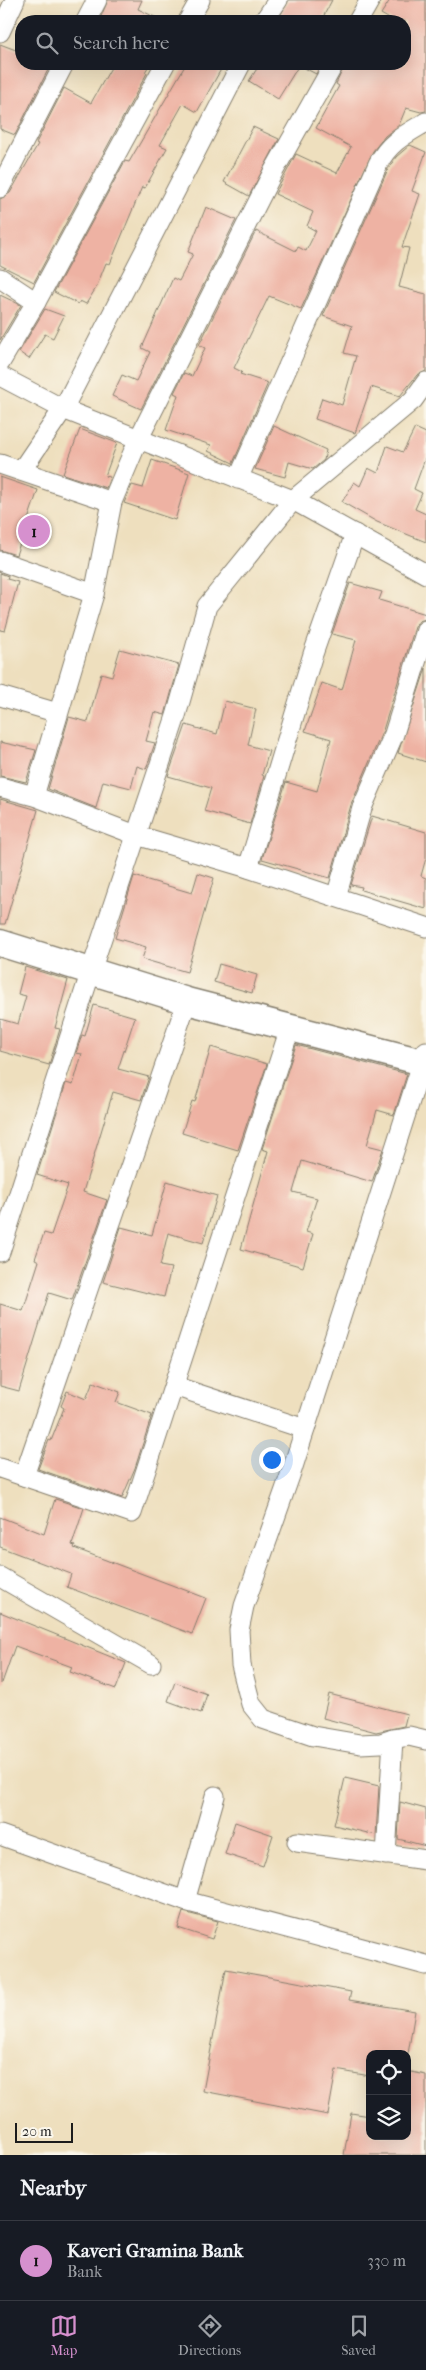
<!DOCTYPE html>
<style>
body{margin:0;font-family:"IM FELL French Canon",serif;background:#20242c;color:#f1f3f6}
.controls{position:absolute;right:15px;bottom:15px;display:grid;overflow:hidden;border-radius:10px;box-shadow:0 5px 20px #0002}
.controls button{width:45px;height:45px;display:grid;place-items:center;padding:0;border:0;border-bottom:1px solid #363941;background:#171b24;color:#f1f3f6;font:25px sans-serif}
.scale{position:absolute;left:15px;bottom:12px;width:58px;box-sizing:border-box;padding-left:5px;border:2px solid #1c1c1c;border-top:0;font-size:14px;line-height:18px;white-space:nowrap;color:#1c1c1c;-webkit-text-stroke:4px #fbf7ec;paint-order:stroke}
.you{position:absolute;left:271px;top:1459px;width:18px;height:18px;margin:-12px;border:4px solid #fff;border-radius:50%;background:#1a73e8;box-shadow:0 0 0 8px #1a73e833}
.badge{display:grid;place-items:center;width:32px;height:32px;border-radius:50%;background:#d690ce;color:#111;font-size:16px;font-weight:700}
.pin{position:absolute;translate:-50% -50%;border:2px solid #fff;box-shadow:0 1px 5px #0006}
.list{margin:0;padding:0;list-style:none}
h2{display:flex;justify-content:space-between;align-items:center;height:65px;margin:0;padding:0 20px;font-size:21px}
h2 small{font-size:16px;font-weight:400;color:#9ea1a6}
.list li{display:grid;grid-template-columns:32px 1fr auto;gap:15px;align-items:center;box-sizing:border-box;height:80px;padding:0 20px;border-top:1px solid #363941}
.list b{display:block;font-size:19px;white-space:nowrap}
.list p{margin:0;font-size:16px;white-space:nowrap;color:#9ea1a6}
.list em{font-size:16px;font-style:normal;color:#9ea1a6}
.icon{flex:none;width:28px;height:28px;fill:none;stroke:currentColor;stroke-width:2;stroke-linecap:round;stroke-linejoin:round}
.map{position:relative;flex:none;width:426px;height:2155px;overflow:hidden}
.search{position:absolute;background:#171b24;box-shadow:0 5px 20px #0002;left:15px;right:15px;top:15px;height:55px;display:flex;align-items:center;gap:12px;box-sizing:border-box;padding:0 18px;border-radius:20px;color:#9ea1a6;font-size:19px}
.sheet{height:145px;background:#171b24}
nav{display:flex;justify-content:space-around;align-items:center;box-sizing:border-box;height:70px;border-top:1px solid #363941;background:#171b24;font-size:14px;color:#9ea1a6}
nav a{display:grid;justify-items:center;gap:2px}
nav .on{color:#d690ce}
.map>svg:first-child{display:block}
.building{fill:#eeb2a3}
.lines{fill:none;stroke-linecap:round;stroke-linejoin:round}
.street-casing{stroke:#857e6d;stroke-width:21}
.secondary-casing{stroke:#857e6d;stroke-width:29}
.street{stroke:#fff;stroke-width:19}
.secondary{stroke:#fff;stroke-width:26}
</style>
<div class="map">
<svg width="426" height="2155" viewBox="0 0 426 2155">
<rect width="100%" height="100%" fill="#fbf7ec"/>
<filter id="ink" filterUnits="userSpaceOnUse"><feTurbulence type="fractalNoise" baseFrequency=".02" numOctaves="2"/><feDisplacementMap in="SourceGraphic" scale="10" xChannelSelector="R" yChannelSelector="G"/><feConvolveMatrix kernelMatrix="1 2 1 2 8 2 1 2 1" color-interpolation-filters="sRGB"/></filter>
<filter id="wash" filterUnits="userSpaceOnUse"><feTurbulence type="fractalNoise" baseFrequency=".0096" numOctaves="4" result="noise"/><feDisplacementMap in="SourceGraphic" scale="20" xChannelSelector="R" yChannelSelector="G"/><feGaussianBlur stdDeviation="1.12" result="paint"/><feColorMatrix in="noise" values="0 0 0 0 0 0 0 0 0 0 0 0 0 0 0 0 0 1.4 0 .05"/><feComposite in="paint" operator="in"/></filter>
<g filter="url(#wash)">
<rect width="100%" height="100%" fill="#eedfbe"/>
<g id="blocks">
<g class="building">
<polygon points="108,0 142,0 138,9 163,21 99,21"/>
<polygon points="289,0 332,0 321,21 277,21"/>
<polygon points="390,0 426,0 426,111 421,112 406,108 399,125 385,136 373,151 301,309 269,296 234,368 242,372 240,374 268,383 233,463 208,451 211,445 166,430 178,395 174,393 184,373 192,376 205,348 199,345 256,231 296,251 298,247 306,251 316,231 307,226 313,212 275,194 296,154 337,173 351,147 316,128 339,86 336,84 345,64 405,64 405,21 393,21 381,14"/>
<polygon points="0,44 21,52 21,64 51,64 15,135 0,129"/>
<polygon points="113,64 150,64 145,72 147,73 34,282 0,265 0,199 10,193 38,144 36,143 64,88 91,103"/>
<polygon points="186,64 224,64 197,112 183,104 160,145 167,148 145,188 142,187 110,264 106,263 96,288 86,304 80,301 78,304 54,292 125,161 129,162"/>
<polygon points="260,64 321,64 316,74 299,65 278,99 249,81"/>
<polygon points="253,127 279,139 249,196 224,182"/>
<polygon points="410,145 426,152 412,191 420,194 402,247 409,248 399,287 426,294 426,371 417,375 400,396 371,387 355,433 315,419 322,398 342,405 356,356 344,353 352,326 323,316 388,169 396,157"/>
<polygon points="206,207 236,220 141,409 112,396 122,375 136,381 150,352 142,348 173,278 179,281 193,254 188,252"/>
<polygon points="0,295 21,305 0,340"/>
<polygon points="45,309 64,316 53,338 45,334 29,359 19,352"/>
<polygon points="274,426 326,450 324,460 313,469 289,462 285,477 255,469"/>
<polygon points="415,428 426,433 426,456 414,489 422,493 415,509 426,514 426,542 377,522 342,502 354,482 360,486 368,468 378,473 387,446 403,452"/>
<polygon points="80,429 117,443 105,476 110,477 106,488 63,474"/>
<polygon points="152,460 189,473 175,520 124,503 132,485 143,488"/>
<polygon points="0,477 38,490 16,555 0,550"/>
<polygon points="0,573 8,576 7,579 18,582 5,631 0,630"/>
<polygon points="350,583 382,592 379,600 426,614 426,619 419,621 415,627 383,730 351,805 330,878 262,859 286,782 317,791 331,739 305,731 322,683 342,690 356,640 332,634"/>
<polygon points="120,649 179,665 165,715 154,712 146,741 155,743 146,769 137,766 131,788 103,781 96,808 48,789 69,717 88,722 101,673 112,676"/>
<polygon points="426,668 426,762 398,753"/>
<polygon points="225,701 256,709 248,745 269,751 262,775 264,776 250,824 204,811 211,788 168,776 186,725 217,734"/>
<polygon points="0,742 36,750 26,782 0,776"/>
<polygon points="0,799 38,810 5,924 0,924"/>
<polygon points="372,816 426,832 426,858 421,876 426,878 426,909 361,890 362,887 351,885"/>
<polygon points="198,873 214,878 187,972 142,959 146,947 115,938 134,876 192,893"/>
<polygon points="219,964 257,975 252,993 214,982"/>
<polygon points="25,967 68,980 55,1028 60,1029 49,1065 0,1051 0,1019 18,1024 26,996 18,994"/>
<polygon points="94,1005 135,1017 118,1069 149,1077 141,1100 113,1092 83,1192 107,1200 72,1300 49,1293 19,1391 0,1386 0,1304 23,1311 39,1261 35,1259 44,1233 51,1235 68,1185 37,1175 66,1083 73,1085 82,1054 76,1053 82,1035 85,1036"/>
<polygon points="296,1045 407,1074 394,1115 377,1110 367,1145 383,1149 372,1182 302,1161 293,1192 317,1198 306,1232 313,1234 303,1267 241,1249 268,1151 262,1149"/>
<polygon points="211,1047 267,1064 238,1150 182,1133 192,1101 195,1102"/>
<polygon points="167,1181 217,1196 203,1243 168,1233 160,1266 171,1268 164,1297 103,1282 121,1227 152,1235"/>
<polygon points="93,1382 120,1392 116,1402 152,1415 135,1468 122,1498 38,1469 49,1440 51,1441 64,1408 61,1406 67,1391 86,1399"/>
<polygon points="55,1499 84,1508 72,1545 75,1546 74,1548 206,1598 192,1634 67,1587 71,1574 0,1547 0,1517 44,1534"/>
<polygon points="0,1612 126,1663 116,1689 70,1672 72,1667 15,1646 2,1683 0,1683"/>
<polygon points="175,1682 207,1694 201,1713 168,1701"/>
<polygon points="329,1694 407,1714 404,1726 376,1732 323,1718"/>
<polygon points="345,1778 379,1786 376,1835 334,1825"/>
<polygon points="400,1802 426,1809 426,1846 398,1839"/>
<polygon points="235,1822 273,1835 263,1866 225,1854"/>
<polygon points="183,1912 218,1921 212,1939 178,1928"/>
<polygon points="226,1969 351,1992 349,2000 415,2011 408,2054 370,2054 370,2076 336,2070 328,2115 203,2091"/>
<polygon points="407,2071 426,2075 426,2155 344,2155 351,2113 370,2116 370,2136 407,2136"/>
</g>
</g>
</g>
<g filter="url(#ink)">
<use href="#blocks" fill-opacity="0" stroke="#857e6d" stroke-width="1"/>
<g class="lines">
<defs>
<g id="street">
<polyline points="86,21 97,0"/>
<polyline points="188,21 200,0"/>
<polyline points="264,21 278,0"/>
<polyline points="358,21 370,0"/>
<polyline points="0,32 15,0"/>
<polyline points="0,188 64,64"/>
<polyline points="0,278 36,302"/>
<polyline points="0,363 36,302 165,64"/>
<polyline points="0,376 63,409 293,500 426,574"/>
<polyline points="0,464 112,502"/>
<polyline points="21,471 63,409 241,64"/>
<path d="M238 479 378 164C389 142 406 134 426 122"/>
<polyline points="0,561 94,594"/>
<polyline points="0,696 58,713"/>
<polyline points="0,787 34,796 136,835 248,868 426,927"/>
<polyline points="34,796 94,594 112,502 139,438 272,174 334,64"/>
<polyline points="248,868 313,654 355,534"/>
<polyline points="336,897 362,808 394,734 426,630"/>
<polyline points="0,1252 91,971 176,716 207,606 293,500 413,400 426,382"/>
<polyline points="174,1386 305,1429"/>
<polyline points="0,1468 132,1513 290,1028"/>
<polyline points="24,1476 187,1001"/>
<polyline points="0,1577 151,1664"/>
<polyline points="393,1739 409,1736 426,1740"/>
<polyline points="0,1835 185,1901 215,1796"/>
<polyline points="297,1842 426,1860"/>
<polyline points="386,1855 393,1739 381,1743 360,1744 313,1736 263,1719 251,1704 247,1689 241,1665 239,1630 244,1606 292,1470 426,1051"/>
<polyline points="185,1901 426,1965"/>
</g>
<polyline id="secondary" points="0,943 187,1001 426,1063"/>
</defs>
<use href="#street" class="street-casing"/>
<use href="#secondary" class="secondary-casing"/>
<use href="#street" class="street"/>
<use href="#secondary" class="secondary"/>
</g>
</g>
</svg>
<div class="controls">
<button><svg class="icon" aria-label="locate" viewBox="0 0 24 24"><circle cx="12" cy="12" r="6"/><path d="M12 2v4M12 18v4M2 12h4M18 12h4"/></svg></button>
<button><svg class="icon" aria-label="layers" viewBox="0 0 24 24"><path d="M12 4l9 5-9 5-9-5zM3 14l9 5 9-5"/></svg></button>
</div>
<div class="scale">20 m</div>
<div class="you"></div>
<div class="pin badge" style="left:34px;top:531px">1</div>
<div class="search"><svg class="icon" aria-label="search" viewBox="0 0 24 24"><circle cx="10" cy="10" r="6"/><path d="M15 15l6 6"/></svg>Search here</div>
</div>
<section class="sheet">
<h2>Nearby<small></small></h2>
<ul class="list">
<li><span class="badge">1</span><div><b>Kaveri Gramina Bank</b><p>Bank</p></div><em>330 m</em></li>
</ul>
</section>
<nav>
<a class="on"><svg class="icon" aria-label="map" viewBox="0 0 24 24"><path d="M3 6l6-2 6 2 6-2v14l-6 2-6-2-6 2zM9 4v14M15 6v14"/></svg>Map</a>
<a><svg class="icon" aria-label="directions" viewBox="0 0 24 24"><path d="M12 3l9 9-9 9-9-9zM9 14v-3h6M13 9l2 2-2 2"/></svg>Directions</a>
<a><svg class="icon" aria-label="saved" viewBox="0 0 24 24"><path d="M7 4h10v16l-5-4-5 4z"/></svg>Saved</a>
</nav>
